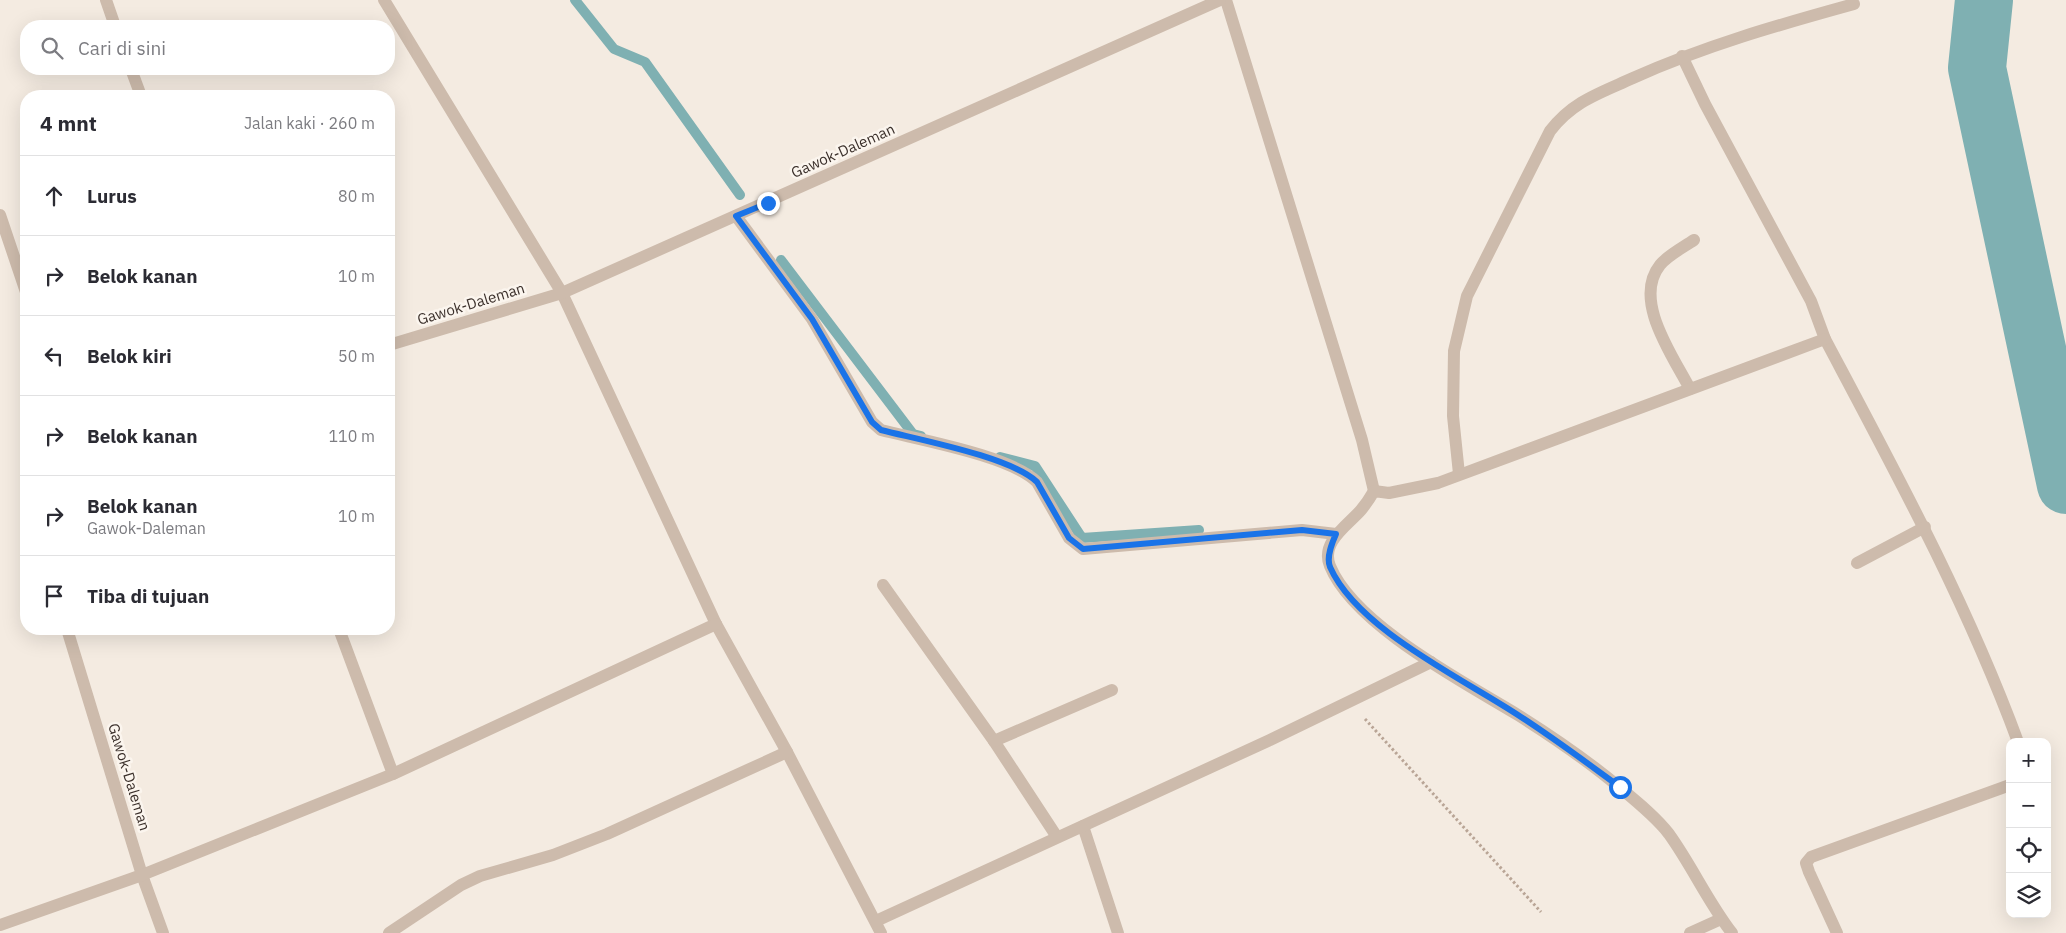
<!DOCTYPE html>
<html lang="id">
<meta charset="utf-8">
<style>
body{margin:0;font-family:"IBM Plex Sans",sans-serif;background:#f7f7f7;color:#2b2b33}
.controls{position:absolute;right:15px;bottom:15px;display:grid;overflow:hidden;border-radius:10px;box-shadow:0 5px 20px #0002}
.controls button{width:45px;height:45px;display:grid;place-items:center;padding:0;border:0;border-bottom:1px solid #e1e1e2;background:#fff;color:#2b2b33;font:25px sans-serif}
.stop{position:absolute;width:15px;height:15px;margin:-11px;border:4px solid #1a73e8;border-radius:50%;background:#fff}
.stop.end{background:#1a73e8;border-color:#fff;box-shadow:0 1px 5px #0008}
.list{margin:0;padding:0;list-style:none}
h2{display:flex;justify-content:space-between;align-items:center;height:65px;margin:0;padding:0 20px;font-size:21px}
h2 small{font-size:16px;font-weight:400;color:#7c7c81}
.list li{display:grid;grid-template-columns:32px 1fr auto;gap:15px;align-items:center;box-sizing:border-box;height:80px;padding:0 20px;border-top:1px solid #e1e1e2}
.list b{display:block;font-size:19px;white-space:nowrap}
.list p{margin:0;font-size:16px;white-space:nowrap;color:#7c7c81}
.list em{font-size:16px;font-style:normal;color:#7c7c81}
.icon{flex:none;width:28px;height:28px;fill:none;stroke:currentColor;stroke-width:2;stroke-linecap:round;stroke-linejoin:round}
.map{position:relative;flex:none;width:2066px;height:933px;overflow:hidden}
.search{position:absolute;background:#fff;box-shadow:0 5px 20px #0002;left:20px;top:20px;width:375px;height:55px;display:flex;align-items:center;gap:12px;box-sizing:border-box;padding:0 18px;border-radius:20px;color:#7c7c81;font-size:19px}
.panel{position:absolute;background:#fff;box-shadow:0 5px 20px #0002;left:20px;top:90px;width:375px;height:545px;border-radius:20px}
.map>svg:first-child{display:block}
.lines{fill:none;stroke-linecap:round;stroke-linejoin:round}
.stream{stroke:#7fb0b2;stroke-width:10}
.river{stroke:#7fb0b2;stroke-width:58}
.path{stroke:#b9a596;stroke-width:3;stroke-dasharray:2.5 2.5;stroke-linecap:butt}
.minor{stroke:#cdbbac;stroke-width:12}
.route{stroke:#1a73e8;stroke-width:6}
.labels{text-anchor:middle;stroke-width:5;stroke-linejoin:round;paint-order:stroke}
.street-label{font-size:15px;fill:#3b302b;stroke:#fbf5ee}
</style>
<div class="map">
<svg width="2066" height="933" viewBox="0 0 2066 933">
<rect width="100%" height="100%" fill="#f4ebe1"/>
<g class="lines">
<g class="stream">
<polyline points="575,0 614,49 645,62 740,195"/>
<polyline points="781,260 913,434 921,436"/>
<polyline points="1000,457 1035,466 1082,538 1199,530"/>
</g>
<polyline class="river" points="1984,0 1977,68 2066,485"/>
<polyline class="path" points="1365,719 1541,912"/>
<g class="minor">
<polyline points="106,0 115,26"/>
<polyline points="384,0 562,293 716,624 787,752 881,933"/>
<polyline points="1226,0 1362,440 1374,491"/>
<path d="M1682 56 1705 104 1811 301 1825 339C1895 471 1966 601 2018 742"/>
<polyline points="131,69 141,96"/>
<polyline points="0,215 26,292"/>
<path d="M736 216 812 319 872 422 881 430C920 440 1011 456 1037 482L1069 538 1083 549 1302 530 1336 534"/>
<polyline points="389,345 562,293 1220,0"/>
<path d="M1690 389C1673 356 1632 300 1660 265 1668 255 1684 247 1694 240"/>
<path d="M1459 474 1453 416 1454 351 1467 296 1550 131C1573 101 1600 93 1633 78 1704 46 1778 25 1854 4"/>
<polyline points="1857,563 1925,527"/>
<polyline points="883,585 994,741 1057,837"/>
<polyline points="67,629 142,875 163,933"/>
<polyline points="339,629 393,774"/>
<polyline points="994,741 1112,690"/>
<polyline points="1083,826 1118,933"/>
<polyline points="876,921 1270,740 1431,662"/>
<polyline points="0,925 142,875 393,774 716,624"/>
<polyline points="389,933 461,885 480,876 553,855 607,834 787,752"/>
<polyline points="1690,933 1721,919"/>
<path d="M1732 933C1708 902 1692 866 1669 834 1656 817 1636 801 1619 787 1588 761 1553 737 1518 715 1464 682 1354 625 1330 566 1320 542 1348 525 1361 510 1366 504 1370 498 1374 491L1389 493 1438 483 1825 339"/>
<polyline points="1837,933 1809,872 1806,863 1811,857 2010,785"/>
</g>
</g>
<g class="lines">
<path class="route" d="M768 203 736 216 812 319 872 422 881 430C920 440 1011 457 1037 482L1069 538 1083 549 1302 530 1336 534C1332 543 1326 557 1330 567 1358 630 1464 679 1521 717 1555 739 1587 763 1620 787"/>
</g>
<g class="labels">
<g class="street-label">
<text transform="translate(843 151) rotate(-24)" y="5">Gawok-Daleman</text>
<text transform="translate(471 304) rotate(-17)" y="5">Gawok-Daleman</text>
<text transform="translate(129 777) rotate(73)" y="5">Gawok-Daleman</text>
</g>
</g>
</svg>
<div class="controls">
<button>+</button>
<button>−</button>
<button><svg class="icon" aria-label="locate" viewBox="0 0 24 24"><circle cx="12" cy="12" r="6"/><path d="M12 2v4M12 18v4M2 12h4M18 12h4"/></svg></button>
<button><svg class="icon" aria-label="layers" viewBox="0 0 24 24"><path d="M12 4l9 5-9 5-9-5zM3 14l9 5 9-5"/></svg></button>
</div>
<div class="stop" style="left:1620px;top:787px"></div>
<div class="stop end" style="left:768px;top:203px"></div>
<div class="search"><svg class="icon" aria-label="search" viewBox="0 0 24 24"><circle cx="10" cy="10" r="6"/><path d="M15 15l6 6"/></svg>Cari di sini</div>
<section class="panel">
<h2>4 mnt<small>Jalan kaki · 260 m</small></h2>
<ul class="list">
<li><svg class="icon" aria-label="ahead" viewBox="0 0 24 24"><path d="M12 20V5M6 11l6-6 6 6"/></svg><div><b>Lurus</b></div><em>80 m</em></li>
<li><svg class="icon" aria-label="right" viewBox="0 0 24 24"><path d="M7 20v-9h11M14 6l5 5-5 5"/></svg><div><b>Belok kanan</b></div><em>10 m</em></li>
<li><svg class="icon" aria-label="left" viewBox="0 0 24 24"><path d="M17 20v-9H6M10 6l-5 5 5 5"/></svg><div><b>Belok kiri</b></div><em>50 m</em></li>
<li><svg class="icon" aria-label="right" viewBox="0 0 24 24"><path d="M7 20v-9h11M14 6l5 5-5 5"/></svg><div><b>Belok kanan</b></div><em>110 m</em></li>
<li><svg class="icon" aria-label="right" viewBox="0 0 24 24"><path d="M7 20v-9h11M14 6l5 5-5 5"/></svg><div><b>Belok kanan</b><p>Gawok-Daleman</p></div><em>10 m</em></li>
<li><svg class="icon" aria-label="arrive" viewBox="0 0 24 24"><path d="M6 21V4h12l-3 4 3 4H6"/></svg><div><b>Tiba di tujuan</b></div></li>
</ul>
</section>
</div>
